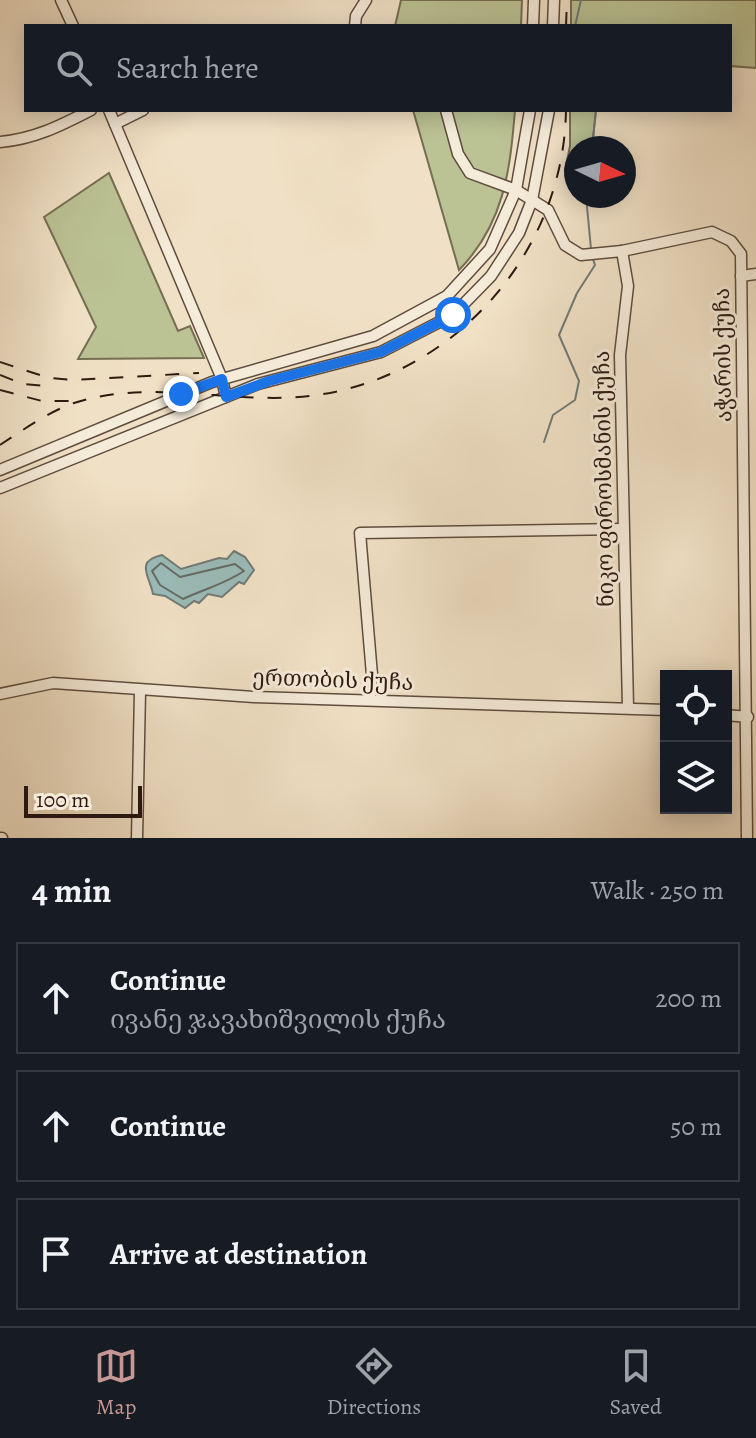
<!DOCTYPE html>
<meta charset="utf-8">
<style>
body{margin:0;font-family:Alegreya,"Noto Serif Georgian",serif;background:#242831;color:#f1f3f6}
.controls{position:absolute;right:24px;bottom:24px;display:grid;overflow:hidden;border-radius:0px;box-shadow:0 4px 20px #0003}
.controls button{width:72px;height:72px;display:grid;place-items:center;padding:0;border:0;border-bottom:2px solid #363941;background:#171b24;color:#f1f3f6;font:40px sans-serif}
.compass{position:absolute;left:564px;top:136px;width:72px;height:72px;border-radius:50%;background:#171b24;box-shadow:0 4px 20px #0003;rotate:95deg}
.scale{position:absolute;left:24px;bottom:20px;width:118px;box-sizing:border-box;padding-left:8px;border:4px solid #2f1a11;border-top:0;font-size:22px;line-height:28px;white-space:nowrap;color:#2f1a11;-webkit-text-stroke:6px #f5ebd9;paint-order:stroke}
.stop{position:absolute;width:24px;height:24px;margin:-18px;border:6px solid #1a73e8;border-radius:50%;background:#fff}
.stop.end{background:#1a73e8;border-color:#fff;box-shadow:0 2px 8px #0008}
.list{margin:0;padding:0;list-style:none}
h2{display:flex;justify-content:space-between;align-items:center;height:104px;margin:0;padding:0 32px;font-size:34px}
h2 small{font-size:26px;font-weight:400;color:#9ea1a6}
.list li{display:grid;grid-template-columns:52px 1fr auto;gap:24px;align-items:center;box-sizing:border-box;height:112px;margin:0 16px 16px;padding:0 16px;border:2px solid #363941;border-radius:0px}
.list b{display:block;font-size:30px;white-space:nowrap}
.list p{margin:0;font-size:26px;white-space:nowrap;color:#9ea1a6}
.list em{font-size:26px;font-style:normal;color:#9ea1a6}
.icon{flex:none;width:44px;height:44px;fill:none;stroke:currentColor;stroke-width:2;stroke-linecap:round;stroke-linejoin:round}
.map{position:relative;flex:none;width:756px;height:838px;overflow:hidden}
.search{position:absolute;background:#171b24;box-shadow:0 4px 20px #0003;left:24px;right:24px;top:24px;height:88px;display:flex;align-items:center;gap:20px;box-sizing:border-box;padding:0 28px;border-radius:0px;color:#9ea1a6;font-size:30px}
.sheet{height:488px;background:#171b24}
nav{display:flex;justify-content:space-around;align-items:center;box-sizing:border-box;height:112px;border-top:2px solid #363941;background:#171b24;font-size:22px;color:#9ea1a6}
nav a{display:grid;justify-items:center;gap:4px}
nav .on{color:#c59692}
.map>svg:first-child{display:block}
.green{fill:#bbc294;stroke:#756e52;stroke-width:2}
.water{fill:#9bbcb9;stroke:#707b76;stroke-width:2}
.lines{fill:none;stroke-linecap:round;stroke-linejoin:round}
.shore{stroke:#656b65;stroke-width:2}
.stream{stroke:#707b76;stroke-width:2}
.minor-casing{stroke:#5f4c3e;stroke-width:13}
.minor{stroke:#f5ebd9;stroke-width:10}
.rail{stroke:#2f1a11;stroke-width:2;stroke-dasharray:14 14;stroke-linecap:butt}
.route{stroke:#1a73e8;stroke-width:10}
.labels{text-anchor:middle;stroke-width:6;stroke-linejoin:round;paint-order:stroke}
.street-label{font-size:22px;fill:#2f1a11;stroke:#f5ebd9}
</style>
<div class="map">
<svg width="756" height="838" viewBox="0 0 756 838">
<rect width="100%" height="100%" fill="#f0e0c5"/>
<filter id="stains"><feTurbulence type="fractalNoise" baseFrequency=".0025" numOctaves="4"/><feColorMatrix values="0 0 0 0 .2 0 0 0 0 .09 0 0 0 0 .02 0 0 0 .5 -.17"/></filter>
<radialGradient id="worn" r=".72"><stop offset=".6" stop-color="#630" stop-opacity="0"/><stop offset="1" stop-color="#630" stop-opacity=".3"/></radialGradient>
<g class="green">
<polygon points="401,0 522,0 521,26 395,26"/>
<polygon points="571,0 756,0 756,68 730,66 730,26 571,26"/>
<path d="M413 110H515C510 171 504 224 459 270Z"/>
<polygon points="570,110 596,110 592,148 576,148 576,175 565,171 570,146"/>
<polygon points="109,173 178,331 190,326 204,358 78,359 96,327 44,217"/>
</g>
<path class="water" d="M234 551 245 557 254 570 244 584 239 582 222 597 208 594 199 603 194 601 185 608 165 596 153 594C150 577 134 561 162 555L181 569 219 558 227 559Z"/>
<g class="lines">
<path class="shore" d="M161 563 180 577 235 564 244 571C225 584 204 589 183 599L160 585 152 571Z"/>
<g class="stream">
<polyline points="575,26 581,0"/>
<polyline points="592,148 596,110"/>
<polyline points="586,196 591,249"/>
<polyline points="544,442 553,415 575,400 579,381 559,335 577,293 595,265 593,259"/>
</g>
<defs>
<g id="minor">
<polyline points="61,0 73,26"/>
<polyline points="355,26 356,16 366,0"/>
<polyline points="533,26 534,0"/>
<polyline points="553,26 554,0"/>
<polyline points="109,110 222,379 226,397"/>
<polyline points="446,110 458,154 470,173 516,190 548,210 565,245 581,255 622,251 712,232 731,241 741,254 747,838"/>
<polyline points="115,124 143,110"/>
<path d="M0 142C34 139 60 126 91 110"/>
<polyline points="622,251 628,286 620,355 628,707"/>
<polyline points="741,276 756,274"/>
<polyline points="0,470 212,382 373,336 447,296 490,249 516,190 530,110"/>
<polyline points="0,488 258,384 381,352 453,315 491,276 519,233 532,200 549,110"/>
<polyline points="0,694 53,683 254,697 666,710"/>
<polyline points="370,700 372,675 360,533 623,529"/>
<polyline points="726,715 748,717"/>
<polyline points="0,838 2,838"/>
<polyline points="137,838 140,691"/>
</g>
</defs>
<use href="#minor" class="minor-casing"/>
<use href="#minor" class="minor"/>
<g class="rail">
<polyline points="566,26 567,0"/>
<polyline points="0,362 49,378 73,380 199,373"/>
<polyline points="0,375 23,384 46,386"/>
<polyline points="0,390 42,401 74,401"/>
<path d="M0 445C23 430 48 412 74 403 150 378 232 405 310 396 453 379 564 253 566 110"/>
</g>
</g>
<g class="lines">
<polyline class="route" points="181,394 222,379 226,397 269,381 381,352 453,315"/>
</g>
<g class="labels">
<g class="street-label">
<text transform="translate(722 355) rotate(-91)" y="8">აჭარის ქუჩა</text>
<text transform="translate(603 479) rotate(-91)" y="8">ნიკო ფიროსმანის ქუჩა</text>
<text transform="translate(333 679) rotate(2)" y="8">ერთობის ქუჩა</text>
</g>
</g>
<rect width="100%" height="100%" filter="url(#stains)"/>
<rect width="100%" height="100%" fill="url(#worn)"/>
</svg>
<div class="controls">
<button><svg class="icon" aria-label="locate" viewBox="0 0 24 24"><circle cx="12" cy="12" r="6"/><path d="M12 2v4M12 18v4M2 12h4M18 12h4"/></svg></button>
<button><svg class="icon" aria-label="layers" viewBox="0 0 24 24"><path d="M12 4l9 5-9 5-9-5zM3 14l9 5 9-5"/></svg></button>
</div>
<svg class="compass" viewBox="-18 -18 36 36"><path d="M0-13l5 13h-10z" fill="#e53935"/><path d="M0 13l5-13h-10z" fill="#9ea1a6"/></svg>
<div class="scale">100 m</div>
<div class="stop" style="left:453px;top:315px"></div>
<div class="stop end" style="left:181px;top:394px"></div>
<div class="search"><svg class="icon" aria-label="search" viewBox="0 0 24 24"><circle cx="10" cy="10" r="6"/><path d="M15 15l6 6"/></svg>Search here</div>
</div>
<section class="sheet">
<h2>4 min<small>Walk · 250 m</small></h2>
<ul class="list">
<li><svg class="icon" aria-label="ahead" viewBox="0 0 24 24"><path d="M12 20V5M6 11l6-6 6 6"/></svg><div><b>Continue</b><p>ივანე ჯავახიშვილის ქუჩა</p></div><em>200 m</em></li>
<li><svg class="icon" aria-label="ahead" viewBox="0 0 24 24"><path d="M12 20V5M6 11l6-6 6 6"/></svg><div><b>Continue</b></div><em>50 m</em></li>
<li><svg class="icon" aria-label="arrive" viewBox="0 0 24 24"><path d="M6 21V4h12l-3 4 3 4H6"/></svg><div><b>Arrive at destination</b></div></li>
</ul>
</section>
<nav>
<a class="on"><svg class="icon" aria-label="map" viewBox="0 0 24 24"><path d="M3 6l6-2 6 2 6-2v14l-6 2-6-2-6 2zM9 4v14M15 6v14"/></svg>Map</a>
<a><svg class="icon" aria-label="directions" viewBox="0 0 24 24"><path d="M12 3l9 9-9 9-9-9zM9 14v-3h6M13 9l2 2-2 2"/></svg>Directions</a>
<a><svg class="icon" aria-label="saved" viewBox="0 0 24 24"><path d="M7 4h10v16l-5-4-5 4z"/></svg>Saved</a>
</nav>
